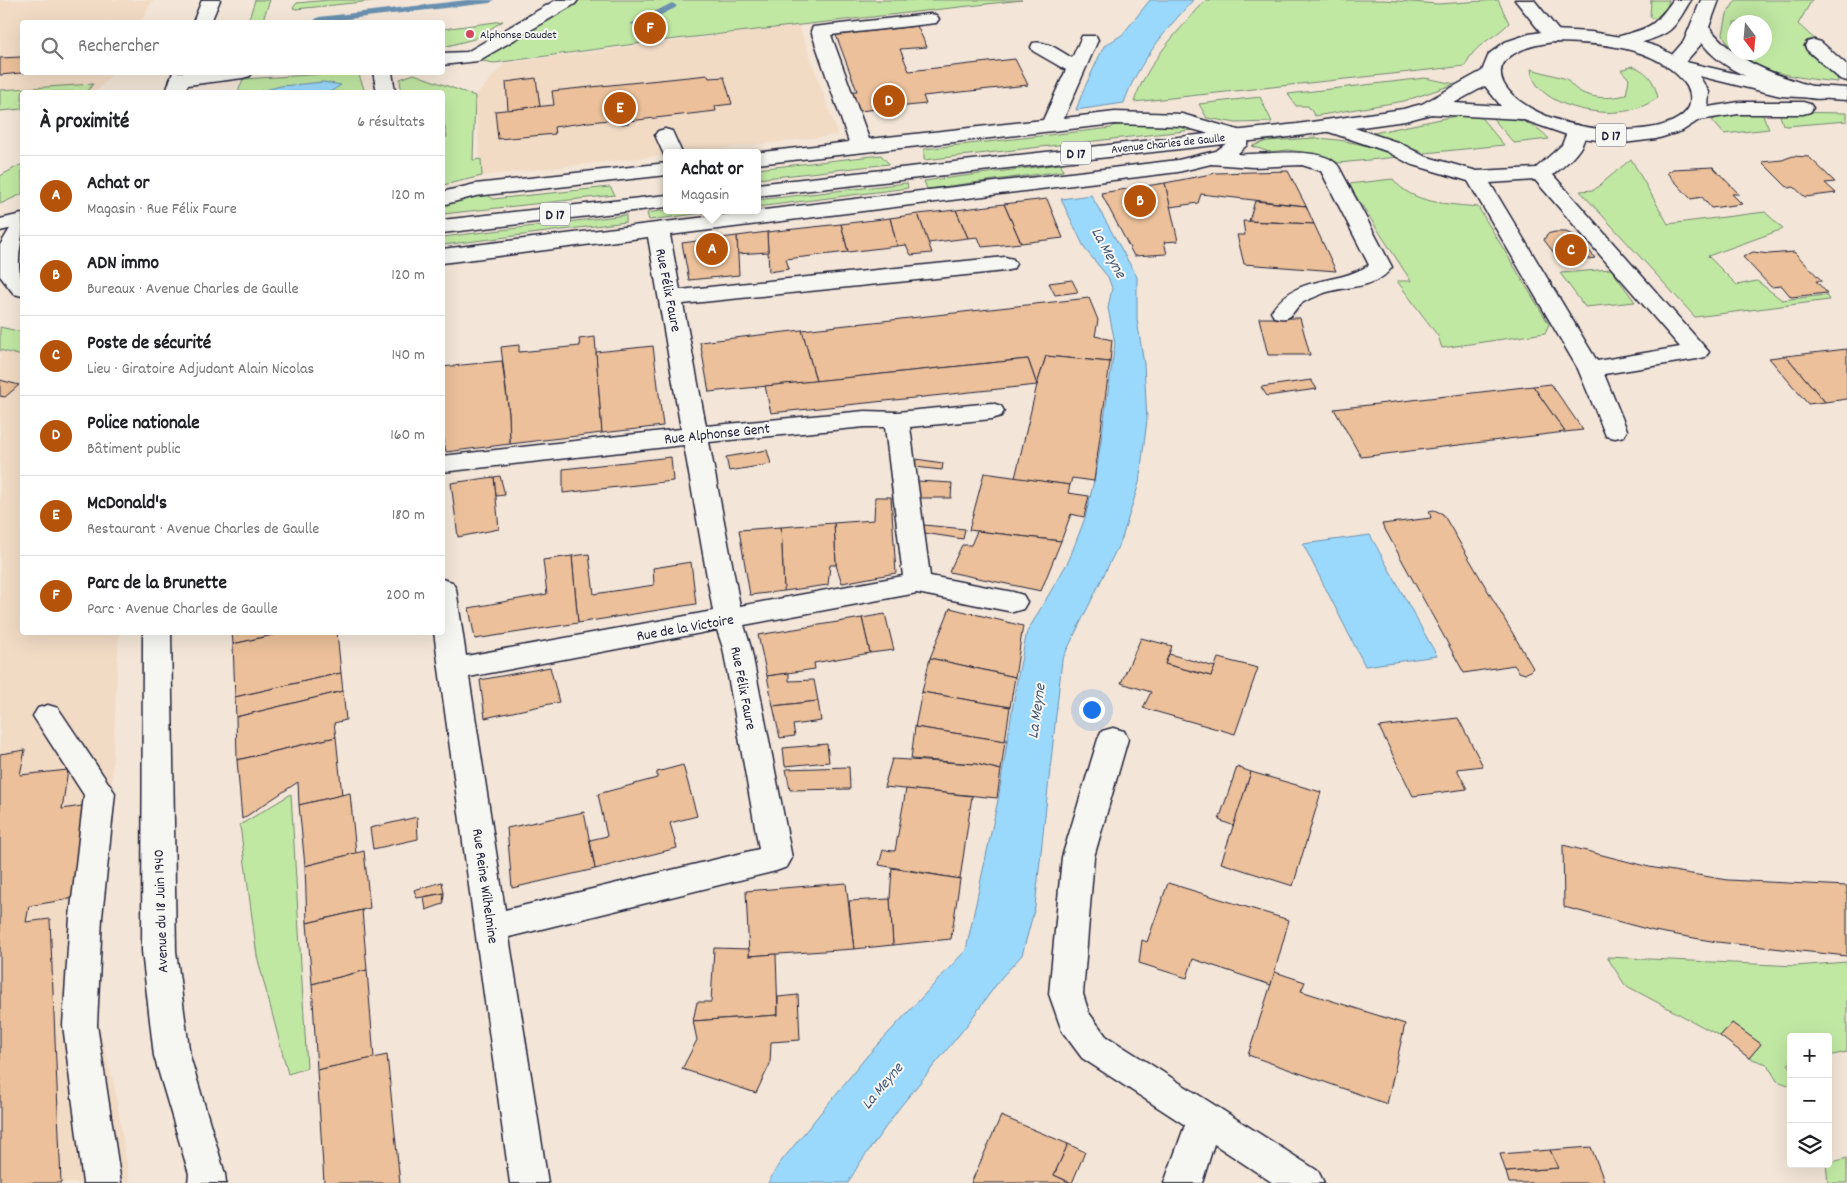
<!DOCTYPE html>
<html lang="fr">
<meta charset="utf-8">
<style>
body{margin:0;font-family:Dekko,sans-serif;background:#f6f6f6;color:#202124}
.controls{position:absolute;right:15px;bottom:15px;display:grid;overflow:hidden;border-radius:5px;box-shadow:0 5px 20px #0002}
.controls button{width:45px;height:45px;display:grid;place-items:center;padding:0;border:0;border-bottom:1px solid #e0e0e0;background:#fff;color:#202124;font:25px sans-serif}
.compass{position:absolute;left:1727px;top:15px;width:45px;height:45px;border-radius:50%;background:#fff;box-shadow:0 5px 20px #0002;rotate:164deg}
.you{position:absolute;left:1091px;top:709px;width:18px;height:18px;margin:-12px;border:4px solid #fff;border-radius:50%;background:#1a73e8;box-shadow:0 0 0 8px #1a73e833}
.badge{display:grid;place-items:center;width:32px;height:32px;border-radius:50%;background:#b45309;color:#fff;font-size:16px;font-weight:700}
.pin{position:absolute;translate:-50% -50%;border:2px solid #fff;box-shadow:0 1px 5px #0006}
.popup{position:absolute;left:663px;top:149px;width:98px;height:65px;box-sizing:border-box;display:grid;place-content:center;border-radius:5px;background:#fff;filter:drop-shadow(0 1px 4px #0005);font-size:16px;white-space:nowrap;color:#757577}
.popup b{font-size:19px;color:#202124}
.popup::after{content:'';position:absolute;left:50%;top:100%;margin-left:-10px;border:10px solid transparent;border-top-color:#fff}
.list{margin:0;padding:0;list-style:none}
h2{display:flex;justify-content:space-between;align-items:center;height:65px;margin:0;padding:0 20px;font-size:21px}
h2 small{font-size:16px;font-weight:400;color:#757577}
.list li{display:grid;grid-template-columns:32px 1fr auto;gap:15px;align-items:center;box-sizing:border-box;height:80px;padding:0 20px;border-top:1px solid #e0e0e0}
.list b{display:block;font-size:19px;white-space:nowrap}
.list p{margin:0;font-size:16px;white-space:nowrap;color:#757577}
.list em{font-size:16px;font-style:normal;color:#757577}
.icon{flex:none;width:28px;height:28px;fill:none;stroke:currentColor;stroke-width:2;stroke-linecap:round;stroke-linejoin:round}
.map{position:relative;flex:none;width:1847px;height:1183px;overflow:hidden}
.search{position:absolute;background:#fff;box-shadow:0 5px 20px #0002;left:20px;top:20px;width:425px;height:55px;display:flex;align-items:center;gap:12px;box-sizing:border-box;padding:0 18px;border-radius:5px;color:#757577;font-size:19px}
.panel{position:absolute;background:#fff;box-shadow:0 5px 20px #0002;left:20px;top:90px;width:425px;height:545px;border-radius:5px}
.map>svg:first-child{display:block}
.built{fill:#f1dbc5}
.green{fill:#c1e8a3;stroke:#72856f;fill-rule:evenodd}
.water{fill:#9bd9fc;stroke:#6b90af}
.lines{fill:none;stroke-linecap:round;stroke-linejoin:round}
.stream{fill:#6b90af;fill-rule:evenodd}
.building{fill:#ebc09a;stroke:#22223b}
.minor-casing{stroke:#22223b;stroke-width:3}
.major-casing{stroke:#22223b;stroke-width:3}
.highway-casing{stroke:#22223b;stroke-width:3}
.minor{fill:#f6f6f2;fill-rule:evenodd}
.major{fill:#f6f6f2;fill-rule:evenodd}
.highway{fill:#f6f6f2;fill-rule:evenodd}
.poi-dot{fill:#d1495b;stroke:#f6f6f2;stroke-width:2}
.labels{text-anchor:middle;stroke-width:4;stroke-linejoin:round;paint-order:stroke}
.far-poi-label{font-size:12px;fill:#22223b;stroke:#f6f6f2;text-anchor:start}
.far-street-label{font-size:12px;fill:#22223b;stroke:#f6f6f2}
.shield{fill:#f6f6f2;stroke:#626272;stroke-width:1}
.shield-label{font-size:14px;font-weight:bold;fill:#22223b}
.street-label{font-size:15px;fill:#22223b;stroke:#f6f6f2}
.water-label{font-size:16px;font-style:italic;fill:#465975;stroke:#f6f6f2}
</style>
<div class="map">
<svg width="1847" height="1183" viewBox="0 0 1847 1183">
<rect width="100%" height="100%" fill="#f3e6d8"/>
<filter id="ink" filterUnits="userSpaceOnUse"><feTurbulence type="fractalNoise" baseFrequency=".02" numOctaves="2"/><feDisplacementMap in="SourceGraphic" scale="10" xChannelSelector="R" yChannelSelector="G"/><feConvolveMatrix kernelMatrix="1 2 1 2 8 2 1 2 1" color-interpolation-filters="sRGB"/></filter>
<g filter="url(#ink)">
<g class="built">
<polygon points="0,0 153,0 141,22 22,22 22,72 113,73 96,92 22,92 22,110 0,112"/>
<polygon points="799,25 838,135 685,153 667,153 667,155 481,176 475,96 505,63"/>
<polygon points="0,350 22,356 22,632 119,633 109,839 97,927 98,1021 115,1089 130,1183 0,1183"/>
</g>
<g class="green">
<polygon points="255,0 270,0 262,22 248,22"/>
<polygon points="329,0 381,0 296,9 293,8 297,3"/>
<polygon points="578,0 1022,0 650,42 494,63 476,60"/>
<path d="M1206 0H1384L1438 4 1498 0 1509 23C1493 40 1476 42 1465 66L1134 102C1147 62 1179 30 1206 0Z"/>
<polygon points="1651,0 1669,0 1667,7 1655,19 1650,17"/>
<path d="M1736 0H1812L1798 24 1821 45 1803 46 1837 75 1838 82C1808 79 1758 74 1735 53 1730 49 1726 40 1723 34L1727 14ZM1734 22H1764V52H1734Z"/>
<polygon points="503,21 474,39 443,47 443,29"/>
<path d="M1632 66C1649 72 1654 81 1658 98 1645 106 1633 111 1618 112 1590 115 1534 103 1531 69L1567 79C1579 99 1605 100 1626 95L1629 79 1621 70Z"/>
<polygon points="358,72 365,92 238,92 243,79"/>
<polygon points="414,74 475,96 473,160 481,159 482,176 443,185 443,138 447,137 443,119 442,92 414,92 401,89 400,79"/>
<polygon points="1425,78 1455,84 1404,101 1315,116 1308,106 1296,106 1288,94"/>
<polygon points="93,84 87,92 22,92 22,109 0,111 0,90"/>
<polygon points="1260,97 1272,122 1236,123 1207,118 1199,104"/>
<polygon points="1761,111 1769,129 1724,134 1712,120 1723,116"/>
<polygon points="1779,112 1847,113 1847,121 1786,126 1783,125"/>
<polygon points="1465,114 1478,114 1504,145 1425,153 1369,134"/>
<path d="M1490 115C1513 118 1534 121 1549 139L1514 143Z"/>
<polygon points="1118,123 1194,126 1193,130 924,160 924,149 1111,128"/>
<path d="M1313 138C1344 139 1370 145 1398 157L1339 163 1309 153 1288 150 1269 152 1252 146 1267 141Z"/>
<polygon points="881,155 889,164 757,179 757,169"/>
<polygon points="1631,159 1668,224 1765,212 1783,229 1708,256 1737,285 1757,281 1782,300 1826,295 1829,300 1695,317 1580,191 1594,190"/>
<polygon points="22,164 22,194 0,204 0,176"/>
<polygon points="1061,164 1063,171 927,189 924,181"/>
<path d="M1393 179C1411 204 1450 204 1478 207L1549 324 1545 333 1442 348 1438 336 1397 281H1411L1348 184Z"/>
<polygon points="907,183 908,188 757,207 757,200"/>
<polygon points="610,187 615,195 443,214 442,205 485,193 493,199"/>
<polygon points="667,210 727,210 649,220 647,213"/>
<polygon points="626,215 626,222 443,245 443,237"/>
<polygon points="1611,269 1635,302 1585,307 1560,273"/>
<polygon points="0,327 22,332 22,356 0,350"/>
<polygon points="291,794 307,1068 288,1074 257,956 240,825"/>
<polygon points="1607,957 1796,966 1847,962 1847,1052 1828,1056 1828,1037 1791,1037 1791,1063 1788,1064 1791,1068 1791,1086 1777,1081 1767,1064 1749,1058 1761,1044 1732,1023 1720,1036 1625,985"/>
<polygon points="1847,1158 1847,1183 1828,1183 1826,1164"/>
</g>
<g class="water">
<path d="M1150 0H1193C1165 31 1137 64 1124 103L1076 110 1083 91 1104 46 1122 35Z"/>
<polygon points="324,82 341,85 330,92 257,92 281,86"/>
<polygon points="1091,195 1137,277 1137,320 1144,364 1147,420 1139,483 1122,538 1062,660 1035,907 1022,955 1001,978 967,1025 900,1107 859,1164 848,1183 768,1183 779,1164 867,1056 966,950 998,800 1017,680 1027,632 1069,560 1085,518 1097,468 1115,343 1108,308 1112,288 1108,277 1085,249 1061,199"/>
<polygon points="1370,535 1437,656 1365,666 1303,544"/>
</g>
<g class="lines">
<g class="stream">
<polygon points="467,0 494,0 490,3 321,22 314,20 319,17"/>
<polygon points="672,3 677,6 675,8 638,26 630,24"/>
</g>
</g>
<g class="building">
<polygon points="917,26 927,47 900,49 909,71 1015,59 1028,85 923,96 926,104 859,111 851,91 857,91 836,35"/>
<polygon points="22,57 22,72 32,72 0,75 0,58"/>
<polygon points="708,75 709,78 724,77 732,104 715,106 716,111 629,121 629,123 622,124 621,119 589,122 554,127 555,134 498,139 495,111 554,105 552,91"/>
<polygon points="536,78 540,106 508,110 506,82"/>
<polygon points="1793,156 1809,157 1835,182 1825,183 1836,193 1805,197 1794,187 1788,188 1762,162 1782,160"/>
<polygon points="1713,167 1739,194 1732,194 1742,204 1711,208 1702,197 1691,199 1667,173 1673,169"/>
<polygon points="1288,171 1306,206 1201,194 1198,203 1170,207 1165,183 1216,173"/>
<polygon points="1165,183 1178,241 1164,242 1167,254 1134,256 1101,193"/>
<polygon points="1047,199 1063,238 1021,243 1004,204"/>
<polygon points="1255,201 1306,206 1314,224 1249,221"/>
<polygon points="1004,204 1021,243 982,247 978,237 968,238 956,210"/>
<polygon points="956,210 968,238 928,243 918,214"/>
<polygon points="918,214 932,253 911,255 906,245 897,246 890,218"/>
<polygon points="890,218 897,246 848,252 841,224"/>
<polygon points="1243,221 1314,224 1336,271 1244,264 1237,235 1245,235"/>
<polygon points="841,224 848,252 786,259 789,269 769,272 767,232"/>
<polygon points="767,232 768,252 737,254 737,236"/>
<polygon points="1555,232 1566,232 1579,238 1595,258 1562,263 1544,240 1547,234"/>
<polygon points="737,236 739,275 689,280 682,243"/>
<polygon points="1753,252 1769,254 1794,252 1822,281 1816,281 1827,293 1791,297 1782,286 1771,287 1743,257"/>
<polygon points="1072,280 1078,292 1055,295 1049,283"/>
<polygon points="1089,298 1098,320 1095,336 1112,340 1110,362 1046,356 1037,385 1028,359 816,381 802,330"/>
<polygon points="1259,318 1300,318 1310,355 1268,355"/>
<polygon points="802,330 816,381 709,392 700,342"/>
<polygon points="595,337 602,433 510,444 509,414 501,347 519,345 519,352 580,346 579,339"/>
<polygon points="653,346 663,426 602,433 596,352"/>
<polygon points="1847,349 1847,399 1825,402 1786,356"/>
<polygon points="1046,356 1110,362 1094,481 1072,478 1070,485 1015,478 1037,385"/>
<polygon points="1786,356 1825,402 1808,404 1769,358"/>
<polygon points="1028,359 1037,385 771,413 765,386"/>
<polygon points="502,361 509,414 510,444 446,452 442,429 442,367"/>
<polygon points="0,380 19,385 5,397 0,396"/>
<polygon points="1311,380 1317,389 1267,396 1261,387"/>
<polygon points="1551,384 1583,430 1565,432 1533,386"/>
<polygon points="1533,386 1565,432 1361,457 1334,409"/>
<polygon points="767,450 771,464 729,471 726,457"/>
<polygon points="671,457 673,481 563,493 563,469"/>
<polygon points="916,459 943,463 942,470 915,467"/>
<polygon points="984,473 1070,485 1068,493 1089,496 1084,517 1071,514 1061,541 969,530"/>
<polygon points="500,476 505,495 496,496 494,477"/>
<polygon points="494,477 499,529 458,537 451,483"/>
<polygon points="917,481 952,483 951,498 918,498"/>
<polygon points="875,497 891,497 896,573 842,583 836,565 834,523 874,520"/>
<polygon points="1434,510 1443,514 1533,668 1530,671 1525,674 1519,672 1514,665 1464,673 1382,524 1431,518 1429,511"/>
<polygon points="834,523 836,565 830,565 828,585 784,591 781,527"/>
<polygon points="924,525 965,529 963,539 924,533"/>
<polygon points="781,527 784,591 750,595 739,530"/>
<polygon points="977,531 1061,541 1041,591 949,572 962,545 971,545"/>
<polygon points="589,554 594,594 654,585 653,568 691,562 696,604 578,623 572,556"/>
<polygon points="572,556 578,623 475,639 469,608 547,594 543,560"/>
<polygon points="950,608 1023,626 1015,677 930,658"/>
<polygon points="885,614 894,650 870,653 862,618"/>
<polygon points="862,618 870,653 814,663 815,669 767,676 758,635"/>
<polygon points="232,632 286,632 233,644"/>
<polygon points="286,632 337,632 341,673 235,697 233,644"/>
<polygon points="1141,638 1172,646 1165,664 1211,676 1218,658 1258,668 1235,734 1143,708 1151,692 1121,683"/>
<polygon points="1169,654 1215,667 1211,676 1165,664"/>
<polygon points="930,658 1015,677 1010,707 922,692"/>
<polygon points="550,667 559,702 485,718 480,680"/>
<polygon points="341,673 343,691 236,717 235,697"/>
<polygon points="789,673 789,681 814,680 818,701 773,706 767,676"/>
<polygon points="343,691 346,720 334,723 336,737 237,760 236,717"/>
<polygon points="922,692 1010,707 1005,741 915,727"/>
<polygon points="818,701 821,721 793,725 795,736 780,738 773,706"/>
<polygon points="1458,718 1483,766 1457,769 1467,789 1413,796 1379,727"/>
<polygon points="915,727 1005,741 1001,770 976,764 911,759"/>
<polygon points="336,737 342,795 299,805 298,782 242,819 237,760"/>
<polygon points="827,744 829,762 785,766 783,748"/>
<polygon points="25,750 20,775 68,770 62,809 88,805 75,898 29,906 26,922 50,919 61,1183 0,1183 0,754"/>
<polygon points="892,759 976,764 1001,770 997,798 884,787"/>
<polygon points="683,765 697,816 670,823 677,848 595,869 590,840 607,836 598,794 657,778 657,772"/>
<polygon points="849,767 850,789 790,790 786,769"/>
<polygon points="1237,767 1251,772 1234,826 1219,820"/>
<polygon points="1251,772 1321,792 1293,886 1221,863"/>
<polygon points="906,789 972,796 960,879 879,865 883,850 895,851"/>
<polygon points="350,793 356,853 305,866 299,805"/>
<polygon points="584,812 595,869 512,888 507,828"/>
<polygon points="417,817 418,839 373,849 370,828"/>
<polygon points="1563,845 1649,867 1728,880 1847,886 1847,956 1717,942 1654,931 1564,907"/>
<polygon points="364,851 370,908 307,923 305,866"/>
<polygon points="892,868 960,879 951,939 893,945 890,899"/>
<polygon points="442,882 444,893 417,898 414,890"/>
<polygon points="846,883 854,949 749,956 746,891"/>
<polygon points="1168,883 1289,920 1271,985 1193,959 1187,978 1139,963 1142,940 1147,942"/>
<polygon points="444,893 443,904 426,910 424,897"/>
<polygon points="890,899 893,945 854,949 849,901"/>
<polygon points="362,910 367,970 312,984 307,923"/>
<polygon points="714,948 749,949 749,956 776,954 778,1015 693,1021 697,1002 711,1002"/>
<polygon points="367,970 374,1058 317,1070 312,984"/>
<polygon points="1275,972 1305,982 1301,991 1405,1024 1387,1104 1248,1055"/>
<polygon points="798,995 800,1040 771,1042 770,1064 756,1093 682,1069 697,1040 693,1021 778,1015 778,997"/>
<polygon points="1732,1023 1761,1044 1749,1058 1720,1036"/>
<polygon points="387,1055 400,1183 324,1183 317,1070"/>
<polygon points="1001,1116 1068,1144 1054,1175 1071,1183 971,1183"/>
<polygon points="1068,1144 1085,1152 1072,1183 1054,1175"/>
<polygon points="1591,1147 1605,1183 1509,1183 1506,1172 1558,1168 1550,1150"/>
<polygon points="1550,1150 1558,1168 1506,1172 1500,1154"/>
</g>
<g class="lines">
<defs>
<g id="minor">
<polygon points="556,0 578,0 575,4 478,61 442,65 442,53 467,52"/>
<polygon points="1515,0 1534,0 1563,36 1561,40 1547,40"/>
<path d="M930 14 936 15 939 19 936 23 831 35 869 139 1043 120 1066 70 1033 51 1031 47 1033 43C1047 40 1060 51 1072 58L1082 36H1096L1098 40 1064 118 1115 112 1182 114 1245 132 1248 136 1247 145 1237 154C1262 156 1324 144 1339 167L1392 267C1376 290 1347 285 1324 293 1318 296 1308 299 1302 303 1290 312 1294 322 1274 317L1271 312C1297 273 1334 287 1369 265L1321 171 1302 165 1253 167 1211 164 1178 172 670 235 680 290 1005 257 1013 259 1016 264 1013 269 1005 271 683 304 706 426 865 411 897 412 992 403 1001 406 1004 411 1001 416 992 419 910 427 930 576 1013 592 1023 595 1027 602 1023 609 1013 612 917 593 744 625 751 648 792 858 787 867 776 871 509 937 548 1183H510L434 632H442V579L452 582 456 589 466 656 713 611 684 445 442 472V456L681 429 648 237 442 263V249L1178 160 1216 151 1227 143 1228 139 1181 126 1115 124 757 164V153H753L849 142 811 31 813 27ZM865 427H885L903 576 740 606 709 442ZM717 630 723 648 759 849 505 910 469 677Z"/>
<polygon points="1814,40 1821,42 1847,65 1847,81 1840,79 1807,50 1805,46 1807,42"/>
<polygon points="194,72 252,72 250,76 243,78 180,86 173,84 170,80 173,76"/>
<polygon points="373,72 392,72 395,92 377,92"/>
<path d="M1330 120 1400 143 1424 156 1477 171 1536 168 1562 145 1569 127 1576 125 1583 127 1586 131C1584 151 1567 163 1553 175L1709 352 1705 357 1697 359 1604 374 1627 430 1624 436 1615 438 1606 436 1578 369 1468 181 1410 164 1386 151 1323 130 1320 126 1323 122ZM1535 180 1680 347 1597 361 1490 183Z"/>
<polygon points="665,129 672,131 682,153 667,153 667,158 665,157 655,135 658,131"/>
<polygon points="667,163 667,175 476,196 442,205 442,192 475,184"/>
<polygon points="22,214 22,226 0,231 0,219"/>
<polygon points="143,632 171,632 176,951 190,1056 225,1174 226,1183 188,1183 189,1174 154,1056 142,951"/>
<polygon points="48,705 58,708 115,793 102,917 97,1025 121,1183 83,1183 63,1025 70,917 84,795 33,716 38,708"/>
<polygon points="1113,728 1124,731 1128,739 1094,857 1083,994 1089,1013 1106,1036 1318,1171 1324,1183 1273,1183 1214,1144 1202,1183 1164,1183 1185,1125 1082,1058 1062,1031 1049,994 1062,857 1098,739 1102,731"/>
</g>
<g id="major">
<polygon points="202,0 220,0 211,22 193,22"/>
<path d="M1554 30 1591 32 1632 39 1658 47 1686 62 1781 84 1847 88V100L1781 96 1699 76 1709 92 1708 107 1739 102H1803L1810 104 1813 108 1810 112 1803 114H1739L1699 120 1682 131 1656 139 1623 143 1573 137 1521 119 1431 114 1405 121 1297 136 757 196V184L1297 124 1403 109 1422 104 1482 71 1489 54 1505 42 1529 34ZM1554 42C1598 43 1654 45 1684 82 1690 89 1692 99 1689 107 1683 120 1663 126 1650 128 1616 133 1581 129 1549 117 1488 92 1480 51 1554 42ZM1485 86 1501 106 1454 103Z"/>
<polygon points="173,72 192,72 185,92 166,92"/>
<polygon points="667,195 667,207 442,233 442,220"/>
<path d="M22 221C24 234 19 247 19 260 18 273 24 282 22 296L14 294 0 276V245L14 222Z"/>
</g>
<g id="highway">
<path d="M1673 0H1691C1685 9 1679 22 1670 30 1661 38 1625 49 1613 46L1611 42 1613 38C1648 28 1652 30 1673 0Z"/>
<path d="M1701 0H1719L1709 27C1738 65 1779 76 1824 90L1827 94 1824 98C1812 101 1801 95 1790 92 1758 82 1723 71 1702 43L1681 67H1667L1665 63 1684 41Z"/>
</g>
</defs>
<use href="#minor" class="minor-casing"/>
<use href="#major" class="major-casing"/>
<use href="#highway" class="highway-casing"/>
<use href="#minor" class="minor"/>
<use href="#major" class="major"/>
<use href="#highway" class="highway"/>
</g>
</g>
<circle class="poi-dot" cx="470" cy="34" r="5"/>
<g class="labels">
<g class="far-poi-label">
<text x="480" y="38">Alphonse Daudet</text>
</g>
<g class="far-street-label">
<text transform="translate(1168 143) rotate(-6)" y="4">Avenue Charles de Gaulle</text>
</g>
<g class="shield">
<rect x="1596" y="123.5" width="30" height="23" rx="4"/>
<rect x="1061" y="141.5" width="30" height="23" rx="4"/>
<rect x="540" y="202.5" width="30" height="23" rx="4"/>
</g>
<g class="shield-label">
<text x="1611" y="140">D 17</text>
<text x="1076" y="158">D 17</text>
<text x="555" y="219">D 17</text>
</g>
<g class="street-label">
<text transform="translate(669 290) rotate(79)" y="5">Rue Félix Faure</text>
<text transform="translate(717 433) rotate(-6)" y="5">Rue Alphonse Gent</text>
<text transform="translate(685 627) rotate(-10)" y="5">Rue de la Victoire</text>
<text transform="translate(744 688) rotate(79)" y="5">Rue Félix Faure</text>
<text transform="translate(486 886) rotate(82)" y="5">Rue Reine Wilhelmine</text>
<text transform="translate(160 911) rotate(-92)" y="5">Avenue du 18 Juin 1940</text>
</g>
<g class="water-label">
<text transform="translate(1110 252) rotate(61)" y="6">La Meyne</text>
<text transform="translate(1035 711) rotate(-82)" y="6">La Meyne</text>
<text transform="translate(881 1085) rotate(-50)" y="6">La Meyne</text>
</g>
</g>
</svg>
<div class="controls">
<button>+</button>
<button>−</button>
<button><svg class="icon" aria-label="layers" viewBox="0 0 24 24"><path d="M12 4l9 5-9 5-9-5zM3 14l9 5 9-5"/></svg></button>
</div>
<svg class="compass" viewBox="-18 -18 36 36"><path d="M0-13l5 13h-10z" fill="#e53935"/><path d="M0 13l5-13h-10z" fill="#757577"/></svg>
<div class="you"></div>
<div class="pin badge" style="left:712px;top:249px">A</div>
<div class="popup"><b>Achat or</b>Magasin</div>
<div class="pin badge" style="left:1140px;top:201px">B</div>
<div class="pin badge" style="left:1571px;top:250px">C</div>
<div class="pin badge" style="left:889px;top:101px">D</div>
<div class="pin badge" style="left:620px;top:108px">E</div>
<div class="pin badge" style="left:650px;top:28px">F</div>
<div class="search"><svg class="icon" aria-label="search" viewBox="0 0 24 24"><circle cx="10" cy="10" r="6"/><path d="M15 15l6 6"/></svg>Rechercher</div>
<section class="panel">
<h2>À proximité<small>6 résultats</small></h2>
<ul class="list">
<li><span class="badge">A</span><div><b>Achat or</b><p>Magasin · Rue Félix Faure</p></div><em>120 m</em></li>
<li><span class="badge">B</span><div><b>ADN immo</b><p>Bureaux · Avenue Charles de Gaulle</p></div><em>120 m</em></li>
<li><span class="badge">C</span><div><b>Poste de sécurité</b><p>Lieu · Giratoire Adjudant Alain Nicolas</p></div><em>140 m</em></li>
<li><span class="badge">D</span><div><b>Police nationale</b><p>Bâtiment public</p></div><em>160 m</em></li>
<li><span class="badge">E</span><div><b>McDonald's</b><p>Restaurant · Avenue Charles de Gaulle</p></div><em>180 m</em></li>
<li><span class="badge">F</span><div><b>Parc de la Brunette</b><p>Parc · Avenue Charles de Gaulle</p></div><em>200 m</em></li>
</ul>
</section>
</div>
